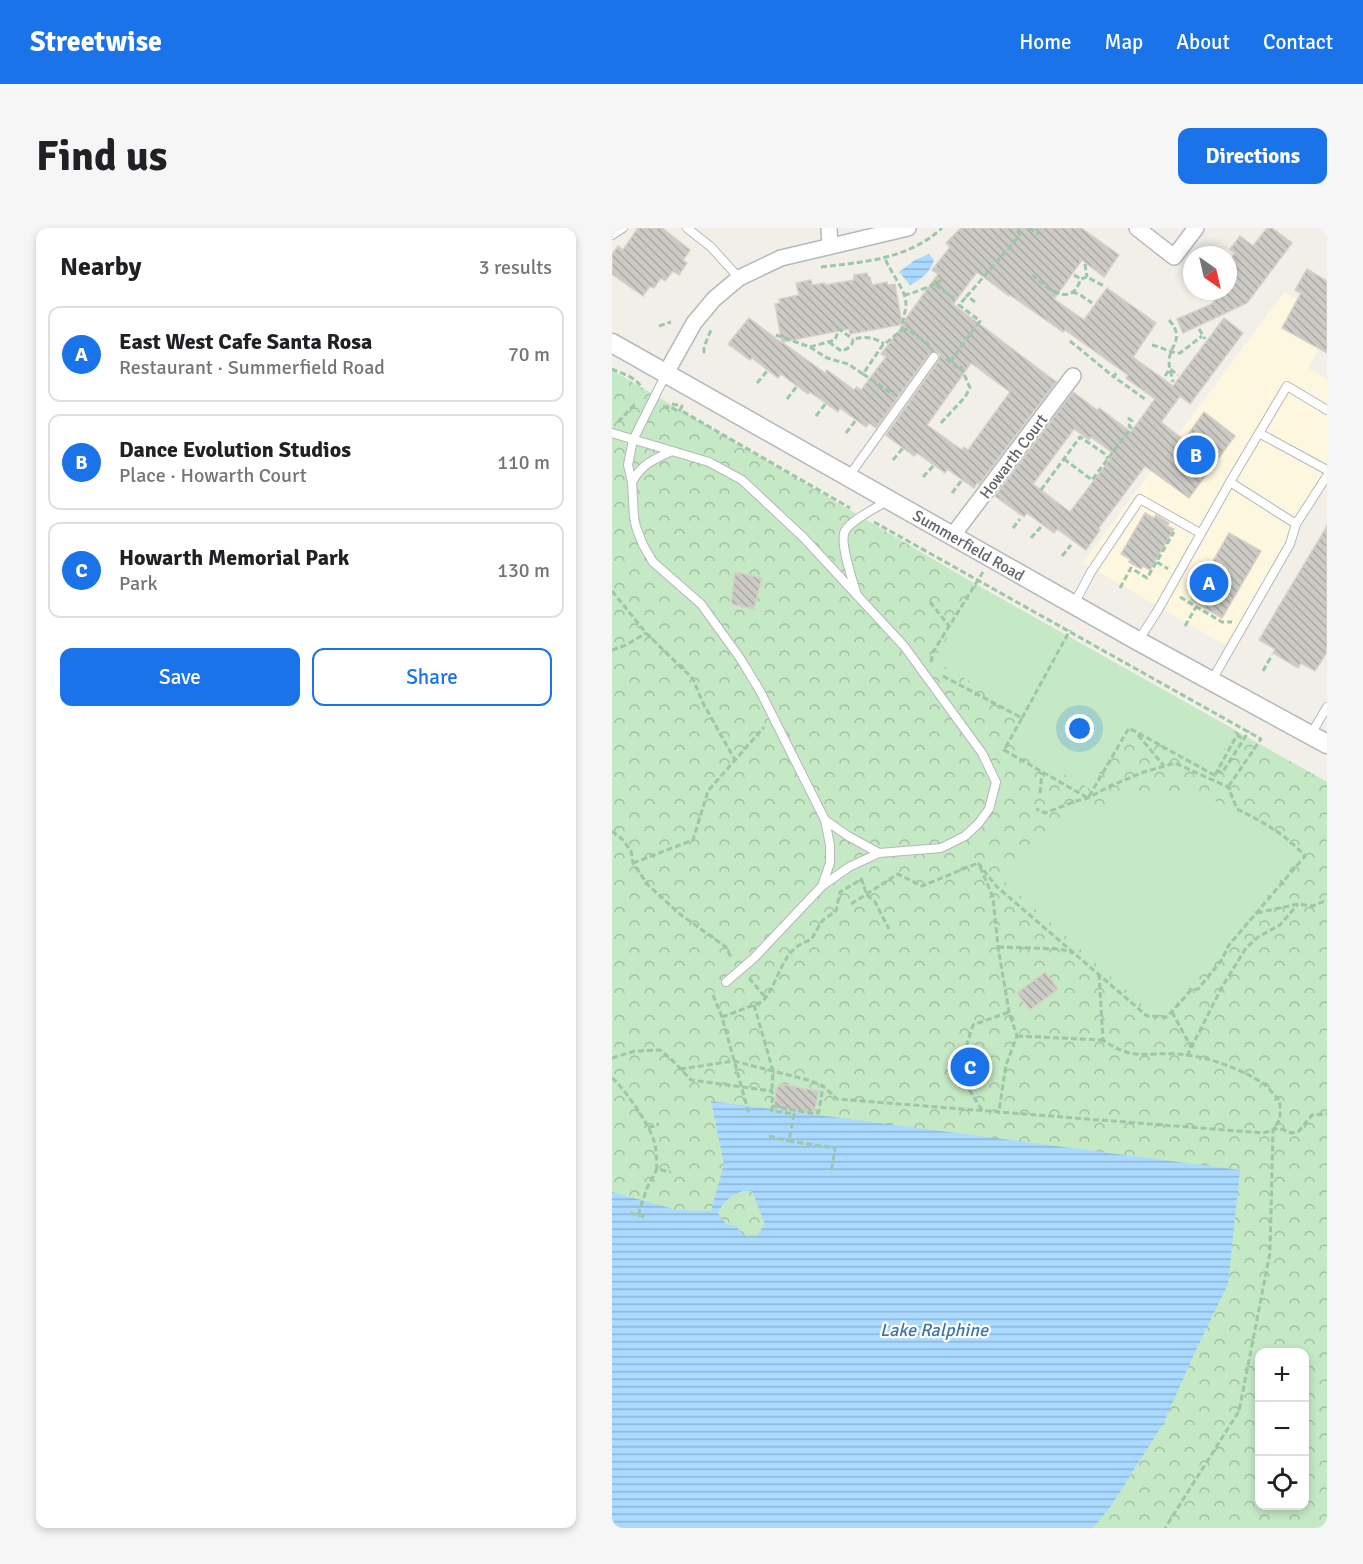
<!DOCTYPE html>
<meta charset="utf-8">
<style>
body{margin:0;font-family:Signika,sans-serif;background:#f6f6f6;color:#202124}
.controls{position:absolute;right:18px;bottom:18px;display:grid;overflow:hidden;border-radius:12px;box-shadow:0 3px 9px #0003}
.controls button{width:54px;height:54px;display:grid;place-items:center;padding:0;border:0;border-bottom:2px solid #e0e0e0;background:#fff;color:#202124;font:30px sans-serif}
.compass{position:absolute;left:571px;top:18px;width:54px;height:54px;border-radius:50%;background:#fff;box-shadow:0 3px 9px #0003;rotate:146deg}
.you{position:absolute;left:468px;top:501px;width:21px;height:21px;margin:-15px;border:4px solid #fff;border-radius:50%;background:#1a73e8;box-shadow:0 0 0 9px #1a73e833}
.badge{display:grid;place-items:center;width:39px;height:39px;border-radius:50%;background:#1a73e8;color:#fff;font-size:20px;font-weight:700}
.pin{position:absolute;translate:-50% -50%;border:3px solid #fff;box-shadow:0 2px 6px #0006}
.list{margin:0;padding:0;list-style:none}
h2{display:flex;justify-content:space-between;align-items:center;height:78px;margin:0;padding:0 24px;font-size:26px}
h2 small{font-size:20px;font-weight:400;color:#757577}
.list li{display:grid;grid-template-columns:39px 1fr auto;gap:18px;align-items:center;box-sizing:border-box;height:96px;margin:0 12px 12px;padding:0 12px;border:2px solid #e0e0e0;border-radius:12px}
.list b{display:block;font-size:22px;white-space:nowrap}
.list p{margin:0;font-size:20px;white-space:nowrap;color:#757577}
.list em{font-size:20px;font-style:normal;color:#757577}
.actions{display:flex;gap:12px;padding:18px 24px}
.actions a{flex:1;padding:14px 0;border:2px solid #1a73e8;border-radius:12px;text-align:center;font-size:21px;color:#1a73e8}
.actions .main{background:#1a73e8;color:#fff}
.icon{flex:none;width:33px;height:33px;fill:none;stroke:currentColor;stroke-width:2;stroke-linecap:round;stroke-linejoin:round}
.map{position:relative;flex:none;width:715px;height:1300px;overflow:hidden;border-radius:12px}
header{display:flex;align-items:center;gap:36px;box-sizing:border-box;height:84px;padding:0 30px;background:#1a73e8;color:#fff}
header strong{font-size:28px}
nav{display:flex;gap:33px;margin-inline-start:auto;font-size:21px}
.intro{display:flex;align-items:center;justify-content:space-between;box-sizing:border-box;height:144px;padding:0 36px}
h1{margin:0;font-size:42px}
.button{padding:15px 27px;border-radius:12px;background:#1a73e8;color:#fff;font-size:21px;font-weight:700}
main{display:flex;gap:36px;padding:0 36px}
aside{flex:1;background:#fff;border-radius:12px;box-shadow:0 3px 9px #0003}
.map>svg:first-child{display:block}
.commercial{fill:#fef7e0}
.park{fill:url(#park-crowns);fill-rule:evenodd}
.garden{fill:#c5e8c5}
.water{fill:url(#water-rules);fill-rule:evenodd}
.building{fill:url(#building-back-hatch);stroke:#d6d1c6;stroke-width:1.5;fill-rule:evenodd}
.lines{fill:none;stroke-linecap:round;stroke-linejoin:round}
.service-casing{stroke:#b5b8bc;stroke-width:10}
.minor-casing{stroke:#b5b8bc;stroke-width:18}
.tertiary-casing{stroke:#b5b8bc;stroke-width:21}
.path{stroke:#9cc7a9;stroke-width:3;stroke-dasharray:6 3;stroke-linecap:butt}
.service{stroke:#fff;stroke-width:8}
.minor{stroke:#fff;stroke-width:15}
.tertiary{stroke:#fff;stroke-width:18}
.labels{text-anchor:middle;stroke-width:4.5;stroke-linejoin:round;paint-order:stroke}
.street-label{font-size:16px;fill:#5f6368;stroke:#fff}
.water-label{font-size:18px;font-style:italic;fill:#4174aa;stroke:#fff}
</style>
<header>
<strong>Streetwise</strong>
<nav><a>Home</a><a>Map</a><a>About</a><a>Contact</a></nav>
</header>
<div class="intro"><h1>Find us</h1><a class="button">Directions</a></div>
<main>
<aside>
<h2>Nearby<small>3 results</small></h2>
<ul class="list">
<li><span class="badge">A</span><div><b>East West Cafe Santa Rosa</b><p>Restaurant · Summerfield Road</p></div><em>70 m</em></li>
<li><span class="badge">B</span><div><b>Dance Evolution Studios</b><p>Place · Howarth Court</p></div><em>110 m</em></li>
<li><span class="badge">C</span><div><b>Howarth Memorial Park</b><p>Park</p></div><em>130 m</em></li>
</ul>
<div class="actions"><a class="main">Save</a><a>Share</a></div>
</aside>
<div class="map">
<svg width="715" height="1300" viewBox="0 0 715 1300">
<defs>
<pattern id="park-crowns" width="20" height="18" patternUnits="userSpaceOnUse" patternTransform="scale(1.5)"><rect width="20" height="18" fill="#c5e8c5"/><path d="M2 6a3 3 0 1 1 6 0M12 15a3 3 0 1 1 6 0" fill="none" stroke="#a3c0a4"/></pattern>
<pattern id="water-rules" width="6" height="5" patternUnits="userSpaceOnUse" patternTransform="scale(1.5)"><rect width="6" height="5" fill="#aadaff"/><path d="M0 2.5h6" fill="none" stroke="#8eb4d2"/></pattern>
<pattern id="building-back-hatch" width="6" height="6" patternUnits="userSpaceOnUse" patternTransform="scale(1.5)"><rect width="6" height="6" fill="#cccac5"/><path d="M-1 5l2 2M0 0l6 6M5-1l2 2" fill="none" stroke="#a9a8a4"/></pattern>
</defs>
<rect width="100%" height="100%" fill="#f1efe8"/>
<polygon class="commercial" points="672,64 715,90 715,107 696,140 715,151 715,259 683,303 618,420 471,335"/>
<path class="park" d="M0 142 365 357 715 554V1300H0ZM648 1124H692V1278H648Z"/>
<g class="garden">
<polygon points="365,357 623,502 599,544 515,496 478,561 394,513 410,483 322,433"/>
<path d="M534 565H589L646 597 687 630 556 785 542 787 389 650C398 640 406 628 416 618 449 587 492 577 534 565Z"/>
</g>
<g class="water">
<path d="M317 26 322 32C319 44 308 52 298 57L287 44 303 32Z"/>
<path d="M99 873 628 942 616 1056 583 1124 551 1196 499 1278 481 1300H0V964L65 982 99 983 112 936ZM130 963H140L153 996 145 1007 132 1008 124 998 114 996 106 985C112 973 118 968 130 963Z"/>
</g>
<g class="building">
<polygon points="26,0 50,0 78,22 71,32 75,35 67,47 61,43 53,53 49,50 42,60 38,58 31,68 0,46 0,26 6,18 11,22"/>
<path d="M349 0H469L507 27 492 49 470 32 442 71 472 92 495 60 544 95 521 129 561 158 612 90 631 105 578 176 568 168 549 194 572 212 592 184 623 208 577 270 533 238 486 301 488 302 474 322 445 301 442 305 415 285 412 289 383 268 461 164 485 182 487 180 519 204 543 171 514 150 516 147 453 102 451 104 398 67 397 68 365 44 341 76 444 154 367 256 365 255 362 260 335 241 333 245 305 225 302 228 274 207 327 132 328 127 325 124 317 126 264 200 257 195 254 199 228 180 226 184 198 164 196 166 169 146 166 150 140 130 138 132 116 116 137 90 170 115 163 76 168 75 167 71 187 67 184 55 199 52 200 57 213 55V57L242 52V47L255 45 256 49H258L260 57 275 54 276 57 283 56 290 96 326 46 320 42 338 19 334 15ZM292 96 269 126 274 129 249 162 245 159 242 162 215 142 213 145 170 114 237 101 238 106ZM359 135 398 164 356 222 352 219 350 222 315 197ZM462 201 477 212 479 209 502 226 458 284 421 256Z"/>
<polygon points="655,0 660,0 680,15 635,75 571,105 565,91 600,76 609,63 616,63 616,35 623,25 618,21 628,8 641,18"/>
<polygon points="695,41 715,53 715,125 670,100 689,65 683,62"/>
<polygon points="533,285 542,290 544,287 557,295 555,298 562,301 538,342 531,338 529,341 517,334 518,331 509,326"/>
<polygon points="715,298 715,424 703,443 689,435 686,440 661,425 663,421 647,412"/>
<polygon points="617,305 649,323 610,390 579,372"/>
<polygon points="123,344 150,350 142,381 119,376"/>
<polygon points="433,744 446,761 418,782 405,765"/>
<polygon points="168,856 207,863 203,881 198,885 162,880 164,861"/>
</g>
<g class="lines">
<defs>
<g id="service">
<polyline points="75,0 99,19 127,50"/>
<polyline points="0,7 11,0"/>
<polyline points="54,146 21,212 16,237 20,254 22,289 24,299 31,317 41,334 89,376 128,430 148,463 213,592 218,617 218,635 211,655"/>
<polyline points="0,205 97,234 130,252 192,310 292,418 370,525 384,554 377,581 366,596 353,608 329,620 267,625 237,639 210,658 142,730 114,754"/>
<polyline points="647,205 715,242"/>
<polyline points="237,248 322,129"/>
<path d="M20 254C30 236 42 231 60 223"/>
<polyline points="618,254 675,158 715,182"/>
<path d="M245 367C241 354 227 314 233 303 239 292 264 280 275 273"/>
<polyline points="462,376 479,344 528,271 588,305"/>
<polyline points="526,413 546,382 618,254 684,296"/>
<polyline points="600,452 678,316 684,296 715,248"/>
<polyline points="699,506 715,479"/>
<polyline points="213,592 236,608 267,625"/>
</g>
<g id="minor">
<polyline points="217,0 218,18"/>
<polyline points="525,0 562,29 584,0"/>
<polyline points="54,145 82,95 102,71 127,50 169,30 296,0"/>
<polyline points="341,307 461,148"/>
</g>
<polyline id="tertiary" points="0,115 526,413 715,516"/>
</defs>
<use href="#service" class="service-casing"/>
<use href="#minor" class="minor-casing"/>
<use href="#tertiary" class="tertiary-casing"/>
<g class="path">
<polyline points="417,0 427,6"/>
<polyline points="473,36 475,49"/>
<path d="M209 39C252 34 297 31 330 0"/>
<path d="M420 47C430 55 448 73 461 64 465 61 467 55 469 51L475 49 492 58"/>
<polyline points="462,47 469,51"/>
<polyline points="324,57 341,70"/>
<polyline points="460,64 467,66 480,75"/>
<path d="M292 67C299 66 323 57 329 52"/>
<polyline points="363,74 355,68 408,7 404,0"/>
<path d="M557 92C574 111 557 117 557 134 557 140 560 148 561 154"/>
<polyline points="47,98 59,94"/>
<polyline points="587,101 593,111"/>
<polyline points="290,102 296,101 318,118"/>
<polyline points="164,107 198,119 223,112 227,101 241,111"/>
<polyline points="458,113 502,149"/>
<path d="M217 114 229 123C236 121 241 118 241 111 253 109 261 108 272 116"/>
<path d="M540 117C550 119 558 125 568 125L590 108"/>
<path d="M198 119 215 130 236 136 251 146 270 118 290 102C290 93 293 86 294 78 295 62 278 45 273 30"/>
<polyline points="92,125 92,119 99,102"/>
<polyline points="338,134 368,93 347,77 355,68"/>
<path d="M0 141C11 146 26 150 30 161"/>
<polyline points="504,145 502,149 533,171"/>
<polyline points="251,146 282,167"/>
<polyline points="553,148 558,141 566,147"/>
<polyline points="145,155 156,142"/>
<polyline points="175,171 185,158"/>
<polyline points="60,176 70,178 68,182 238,280"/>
<polyline points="51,179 59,179 67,184 68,182"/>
<polyline points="204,188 214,175"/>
<polyline points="6,194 24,175"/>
<polyline points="329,195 353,169 358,160 349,139 346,140 333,130"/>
<polyline points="234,205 244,192"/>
<polyline points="452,231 480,252 519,200 517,198 520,193 516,190"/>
<polyline points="281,232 291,220"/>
<polyline points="311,249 322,237"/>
<polyline points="429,262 468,209 493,226 496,231"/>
<polyline points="340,265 350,252"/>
<polyline points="262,294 649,511 616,559"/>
<polyline points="401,300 408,291"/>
<polyline points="419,310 429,299"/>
<polyline points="450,328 459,317"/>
<polyline points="545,334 556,341"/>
<polyline points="508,360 519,340 535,350 562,304"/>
<polyline points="0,363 34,405 81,451 91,475 123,532"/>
<polyline points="568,369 610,394 620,394"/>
<polyline points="318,374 337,398"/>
<polyline points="573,398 584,379"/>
<polyline points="0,422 14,417 34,405"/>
<polyline points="319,434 321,424 371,344"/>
<polyline points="651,443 660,427"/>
<polyline points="331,448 410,490 392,522 476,570 517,500 602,547"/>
<polyline points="410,490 458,402"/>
<polyline points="526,507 552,538"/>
<polyline points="605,542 610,545 637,503"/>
<polyline points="603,547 625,507 631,511"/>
<polyline points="428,565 430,544"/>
<polyline points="0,603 11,612 19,623 21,635 36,657 69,687 114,719 119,729"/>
<polyline points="21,635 81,612 96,563 152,499"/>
<path d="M366 635 384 658 535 788 555 789 579 762 586 761 609 733 617 717 693 628C673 606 651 594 625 581L616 559 563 535 532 544 498 558 476 570 464 573 433 585 424 581"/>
<polyline points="368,639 381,669 386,719 397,784 405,808 394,837 387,883"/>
<polyline points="249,650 255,667 263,674 277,701"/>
<polyline points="239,676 286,646 310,658 366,635"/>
<polyline points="645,685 686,676 701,678 715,672"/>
<polyline points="386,719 448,721 462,725"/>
<path d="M487 746 491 812C521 833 533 824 566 826 594 828 628 840 652 856 658 861 663 868 668 873V891L661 902 658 1025 627 1183 553 1300"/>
<polyline points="137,750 153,769"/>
<polyline points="101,767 110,789 137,886"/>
<polyline points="142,777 161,843 160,863"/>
<polyline points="560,784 579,819"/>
<path d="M110 789 150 774C169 753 168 720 199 712L210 693 224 683 228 664 250 651"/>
<polyline points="405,808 491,812"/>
<polyline points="575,828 610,759 634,720 646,709 668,697 686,676"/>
<polyline points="0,830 23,823 48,822 59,831 79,852 160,863 160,883 182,886 177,913 223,920 219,945"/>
<polyline points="68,841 122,833 196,852 211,858 225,871 651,905 667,900 680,905 687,903 700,887 715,886"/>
<path d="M0 850C13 861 37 896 42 913 45 921 44 932 45 941L59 944"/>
<polyline points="160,878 204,886 207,883 211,858"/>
<polyline points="370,882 346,844 361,797 397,784"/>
<polyline points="36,900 47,896"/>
<polyline points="157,908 177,913"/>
<polyline points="18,985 33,989"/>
<polyline points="26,987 35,960 45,941"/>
</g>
<use href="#service" class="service"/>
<use href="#minor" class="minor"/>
<use href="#tertiary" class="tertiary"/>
</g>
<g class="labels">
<g class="street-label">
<text transform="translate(401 228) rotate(-53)" y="6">Howarth Court</text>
<text transform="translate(357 317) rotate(30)" y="6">Summerfield Road</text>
</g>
<g class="water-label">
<text x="322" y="1108">Lake Ralphine</text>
</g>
</g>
</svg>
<div class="controls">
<button>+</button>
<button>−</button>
<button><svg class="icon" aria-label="locate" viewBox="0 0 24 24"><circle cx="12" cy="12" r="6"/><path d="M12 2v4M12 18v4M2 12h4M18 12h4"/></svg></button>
</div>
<svg class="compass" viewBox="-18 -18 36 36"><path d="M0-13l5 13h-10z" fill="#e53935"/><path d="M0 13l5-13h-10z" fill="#757577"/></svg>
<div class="you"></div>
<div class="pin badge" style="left:597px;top:355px">A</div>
<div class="pin badge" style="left:584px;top:227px">B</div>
<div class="pin badge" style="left:358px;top:839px">C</div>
</div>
</main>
